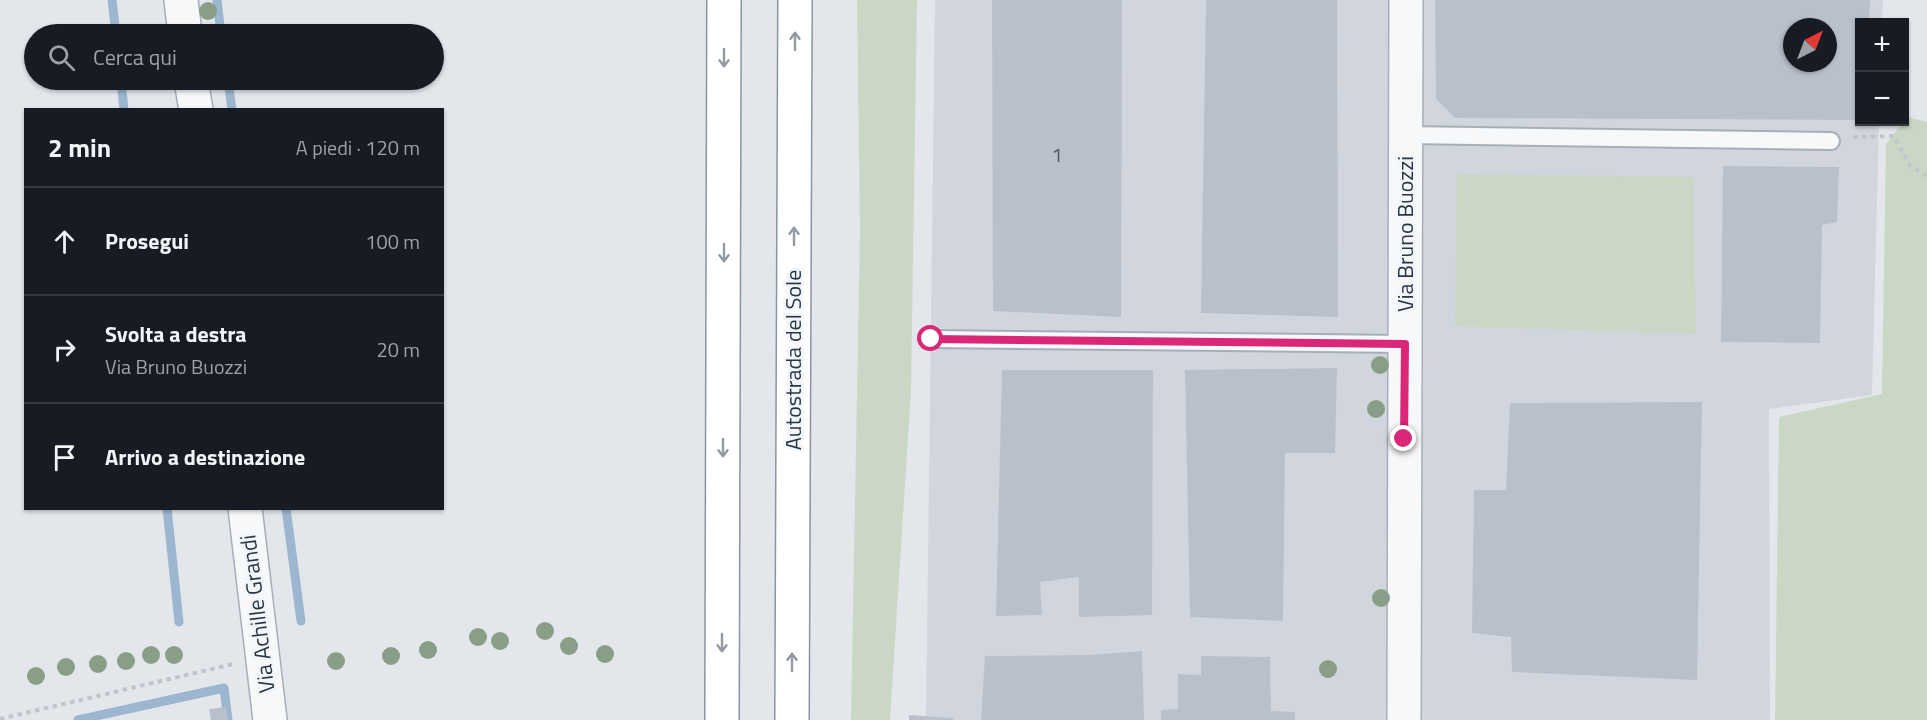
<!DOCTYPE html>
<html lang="it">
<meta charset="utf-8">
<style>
body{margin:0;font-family:"Titillium Web",sans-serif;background:#20242c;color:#f1f3f6}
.controls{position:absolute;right:18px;top:18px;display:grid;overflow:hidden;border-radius:0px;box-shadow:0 2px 4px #0004}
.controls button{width:54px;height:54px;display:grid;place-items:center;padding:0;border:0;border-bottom:2px solid #363941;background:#171b24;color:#f1f3f6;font:30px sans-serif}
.compass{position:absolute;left:1783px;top:18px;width:54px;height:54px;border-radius:50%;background:#171b24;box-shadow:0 2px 4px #0004;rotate:42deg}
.stop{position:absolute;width:18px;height:18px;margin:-14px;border:4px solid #db2777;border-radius:50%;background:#fff}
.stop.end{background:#db2777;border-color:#fff;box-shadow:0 2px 6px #0008}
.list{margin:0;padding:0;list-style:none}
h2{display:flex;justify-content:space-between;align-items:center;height:78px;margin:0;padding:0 24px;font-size:26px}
h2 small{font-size:20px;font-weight:400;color:#9ea1a6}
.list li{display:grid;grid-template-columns:39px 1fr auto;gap:18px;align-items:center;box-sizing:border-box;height:108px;padding:0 24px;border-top:2px solid #363941}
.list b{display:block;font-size:22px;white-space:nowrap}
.list p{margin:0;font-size:20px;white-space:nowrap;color:#9ea1a6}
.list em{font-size:20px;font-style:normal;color:#9ea1a6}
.icon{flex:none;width:33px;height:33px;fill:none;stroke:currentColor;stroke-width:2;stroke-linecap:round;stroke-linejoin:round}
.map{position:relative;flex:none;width:1927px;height:720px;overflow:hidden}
.search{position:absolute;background:#171b24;box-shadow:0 2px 4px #0004;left:24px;top:24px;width:420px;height:66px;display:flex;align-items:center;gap:15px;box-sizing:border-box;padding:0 21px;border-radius:33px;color:#9ea1a6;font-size:22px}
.panel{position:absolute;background:#171b24;box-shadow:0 2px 4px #0004;left:24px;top:108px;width:420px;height:402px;border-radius:0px}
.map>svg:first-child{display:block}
.built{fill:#d1d6de;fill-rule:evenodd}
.green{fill:#c9d7c4}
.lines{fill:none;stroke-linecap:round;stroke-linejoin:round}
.stream{stroke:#9cb6cf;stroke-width:9}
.building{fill:#bac0cb;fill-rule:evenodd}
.service-casing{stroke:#a7aeb7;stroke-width:20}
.minor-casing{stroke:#a7aeb7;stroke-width:36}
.tertiary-casing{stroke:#a7aeb7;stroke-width:36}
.motorway-casing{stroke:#8995a4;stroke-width:36}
.path{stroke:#c1c5cb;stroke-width:4;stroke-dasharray:4.5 4.5;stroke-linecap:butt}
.service{stroke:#f6f8fa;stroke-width:16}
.minor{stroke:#f6f8fa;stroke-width:33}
.tertiary{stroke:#f6f8fa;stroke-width:33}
.motorway{stroke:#fff;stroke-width:33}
.tree{fill:#899e87}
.oneway{stroke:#949aa2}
.route{stroke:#db2777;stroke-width:8}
.labels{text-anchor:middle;stroke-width:6;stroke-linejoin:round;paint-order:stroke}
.number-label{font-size:20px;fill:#4d5867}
.street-label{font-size:22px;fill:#293546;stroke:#f3f6f9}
</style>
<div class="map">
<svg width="1927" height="720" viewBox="0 0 1927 720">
<rect width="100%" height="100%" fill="#e3e7ec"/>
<path class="built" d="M935 0H1883L1882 22H1860V122H1879L1872 395 1769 409 1770 720H926ZM1792 27H1828V63H1792Z"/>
<g class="green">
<polygon points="857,0 917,0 911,390 890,720 851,720 860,232"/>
<polygon points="1907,117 1927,122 1927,720 1775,720 1779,417 1882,394 1886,144"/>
<polygon points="1457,174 1693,177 1696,334 1455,326"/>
</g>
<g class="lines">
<g class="stream">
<polyline points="112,0 116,34"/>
<polyline points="217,0 221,34"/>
<polyline points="121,80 124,110"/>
<polyline points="228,80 232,110"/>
<polyline points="167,508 179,622"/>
<polyline points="286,508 301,621"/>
<polyline points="78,720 224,688 228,720"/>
</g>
</g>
<g class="building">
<polygon points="992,0 1122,0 1121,317 993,311"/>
<polygon points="1206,0 1337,0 1338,317 1201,313"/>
<path d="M1435 0H1870L1869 22H1860V120L1455 118 1436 99ZM1792 27H1828V63H1792Z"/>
<polygon points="1723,166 1839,167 1837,222 1822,225 1820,343 1721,342"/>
<polygon points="1337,368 1335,453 1285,453 1283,621 1190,617 1185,370"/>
<polygon points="1002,370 1153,370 1152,615 1079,617 1079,577 1040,582 1042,615 996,616"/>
<polygon points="1702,402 1697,680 1512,672 1511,637 1472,633 1474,490 1506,490 1510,403"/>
<polygon points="1142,651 1144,720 981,720 985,656 1089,655"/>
<polygon points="1201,656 1270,657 1271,711 1295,712 1295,720 1161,720 1161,710 1178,709 1178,674 1201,675"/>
<polygon points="226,707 228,720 211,720 209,709"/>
<polygon points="909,715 953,718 953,720 909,720"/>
</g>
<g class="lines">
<defs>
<g id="service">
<polyline points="1406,135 1831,141"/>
<polyline points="931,339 1405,344"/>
</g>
<polyline id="minor" points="1404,720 1406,0"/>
<g id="tertiary">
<polyline points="181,0 185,34"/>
<polyline points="191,80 196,110"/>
<polyline points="245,508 270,720"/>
</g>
<g id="motorway">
<polyline points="722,720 724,0"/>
<polyline points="792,720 795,0"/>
</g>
</defs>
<use href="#service" class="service-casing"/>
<use href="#minor" class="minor-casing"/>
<use href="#tertiary" class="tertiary-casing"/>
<use href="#motorway" class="motorway-casing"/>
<g class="path">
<polyline points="1853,137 1894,136 1910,166 1927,176"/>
<polyline points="0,719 233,664"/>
</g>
<use href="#service" class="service"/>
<use href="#minor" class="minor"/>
<use href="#tertiary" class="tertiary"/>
<use href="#motorway" class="motorway"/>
</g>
<g class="tree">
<circle cx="208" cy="11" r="9"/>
<circle cx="1380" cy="365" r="9"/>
<circle cx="1376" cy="409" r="9"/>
<circle cx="1381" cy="598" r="9"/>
<circle cx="545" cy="631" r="9"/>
<circle cx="478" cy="637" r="9"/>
<circle cx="500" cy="641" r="9"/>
<circle cx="569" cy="646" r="9"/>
<circle cx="428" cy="650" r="9"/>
<circle cx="605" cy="654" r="9"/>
<circle cx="151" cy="655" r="9"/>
<circle cx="174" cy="655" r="9"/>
<circle cx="391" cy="656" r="9"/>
<circle cx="126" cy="661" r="9"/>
<circle cx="336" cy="661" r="9"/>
<circle cx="98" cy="664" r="9"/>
<circle cx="66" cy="667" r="9"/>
<circle cx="1328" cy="669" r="9"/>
<circle cx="36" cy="676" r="9"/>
</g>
<defs><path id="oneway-shaft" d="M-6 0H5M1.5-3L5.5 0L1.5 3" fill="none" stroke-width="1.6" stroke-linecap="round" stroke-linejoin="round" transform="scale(1.5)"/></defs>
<g class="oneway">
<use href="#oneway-shaft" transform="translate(795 41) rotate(-90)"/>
<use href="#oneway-shaft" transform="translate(724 58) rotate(90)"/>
<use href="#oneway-shaft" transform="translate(794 236) rotate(-90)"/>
<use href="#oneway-shaft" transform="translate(724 253) rotate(90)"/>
<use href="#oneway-shaft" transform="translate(723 448) rotate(90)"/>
<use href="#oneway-shaft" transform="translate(722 643) rotate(90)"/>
<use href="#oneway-shaft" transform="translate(792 662) rotate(-90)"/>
</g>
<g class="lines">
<polyline class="route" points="931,339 1405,344 1404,439"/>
</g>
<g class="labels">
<g class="number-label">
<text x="1057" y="162">1</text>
</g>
<g class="street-label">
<text transform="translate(1405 234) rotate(-90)" y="8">Via Bruno Buozzi</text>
<text transform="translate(793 360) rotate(-90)" y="8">Autostrada del Sole</text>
<text transform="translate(257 614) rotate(-97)" y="8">Via Achille Grandi</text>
</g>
</g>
</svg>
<div class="controls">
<button>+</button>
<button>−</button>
</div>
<svg class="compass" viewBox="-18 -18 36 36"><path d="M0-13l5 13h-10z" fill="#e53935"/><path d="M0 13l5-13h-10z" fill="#9ea1a6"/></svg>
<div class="stop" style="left:931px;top:339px"></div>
<div class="stop end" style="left:1404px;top:439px"></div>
<div class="search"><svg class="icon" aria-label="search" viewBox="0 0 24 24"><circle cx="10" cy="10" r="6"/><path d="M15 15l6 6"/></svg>Cerca qui</div>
<section class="panel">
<h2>2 min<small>A piedi · 120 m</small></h2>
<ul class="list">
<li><svg class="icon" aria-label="ahead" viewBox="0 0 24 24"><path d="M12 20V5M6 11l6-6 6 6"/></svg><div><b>Prosegui</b></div><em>100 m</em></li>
<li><svg class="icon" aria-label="right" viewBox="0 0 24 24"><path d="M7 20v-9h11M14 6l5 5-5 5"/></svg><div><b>Svolta a destra</b><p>Via Bruno Buozzi</p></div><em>20 m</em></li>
<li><svg class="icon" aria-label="arrive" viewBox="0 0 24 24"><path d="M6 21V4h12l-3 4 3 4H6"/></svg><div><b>Arrivo a destinazione</b></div></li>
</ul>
</section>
</div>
